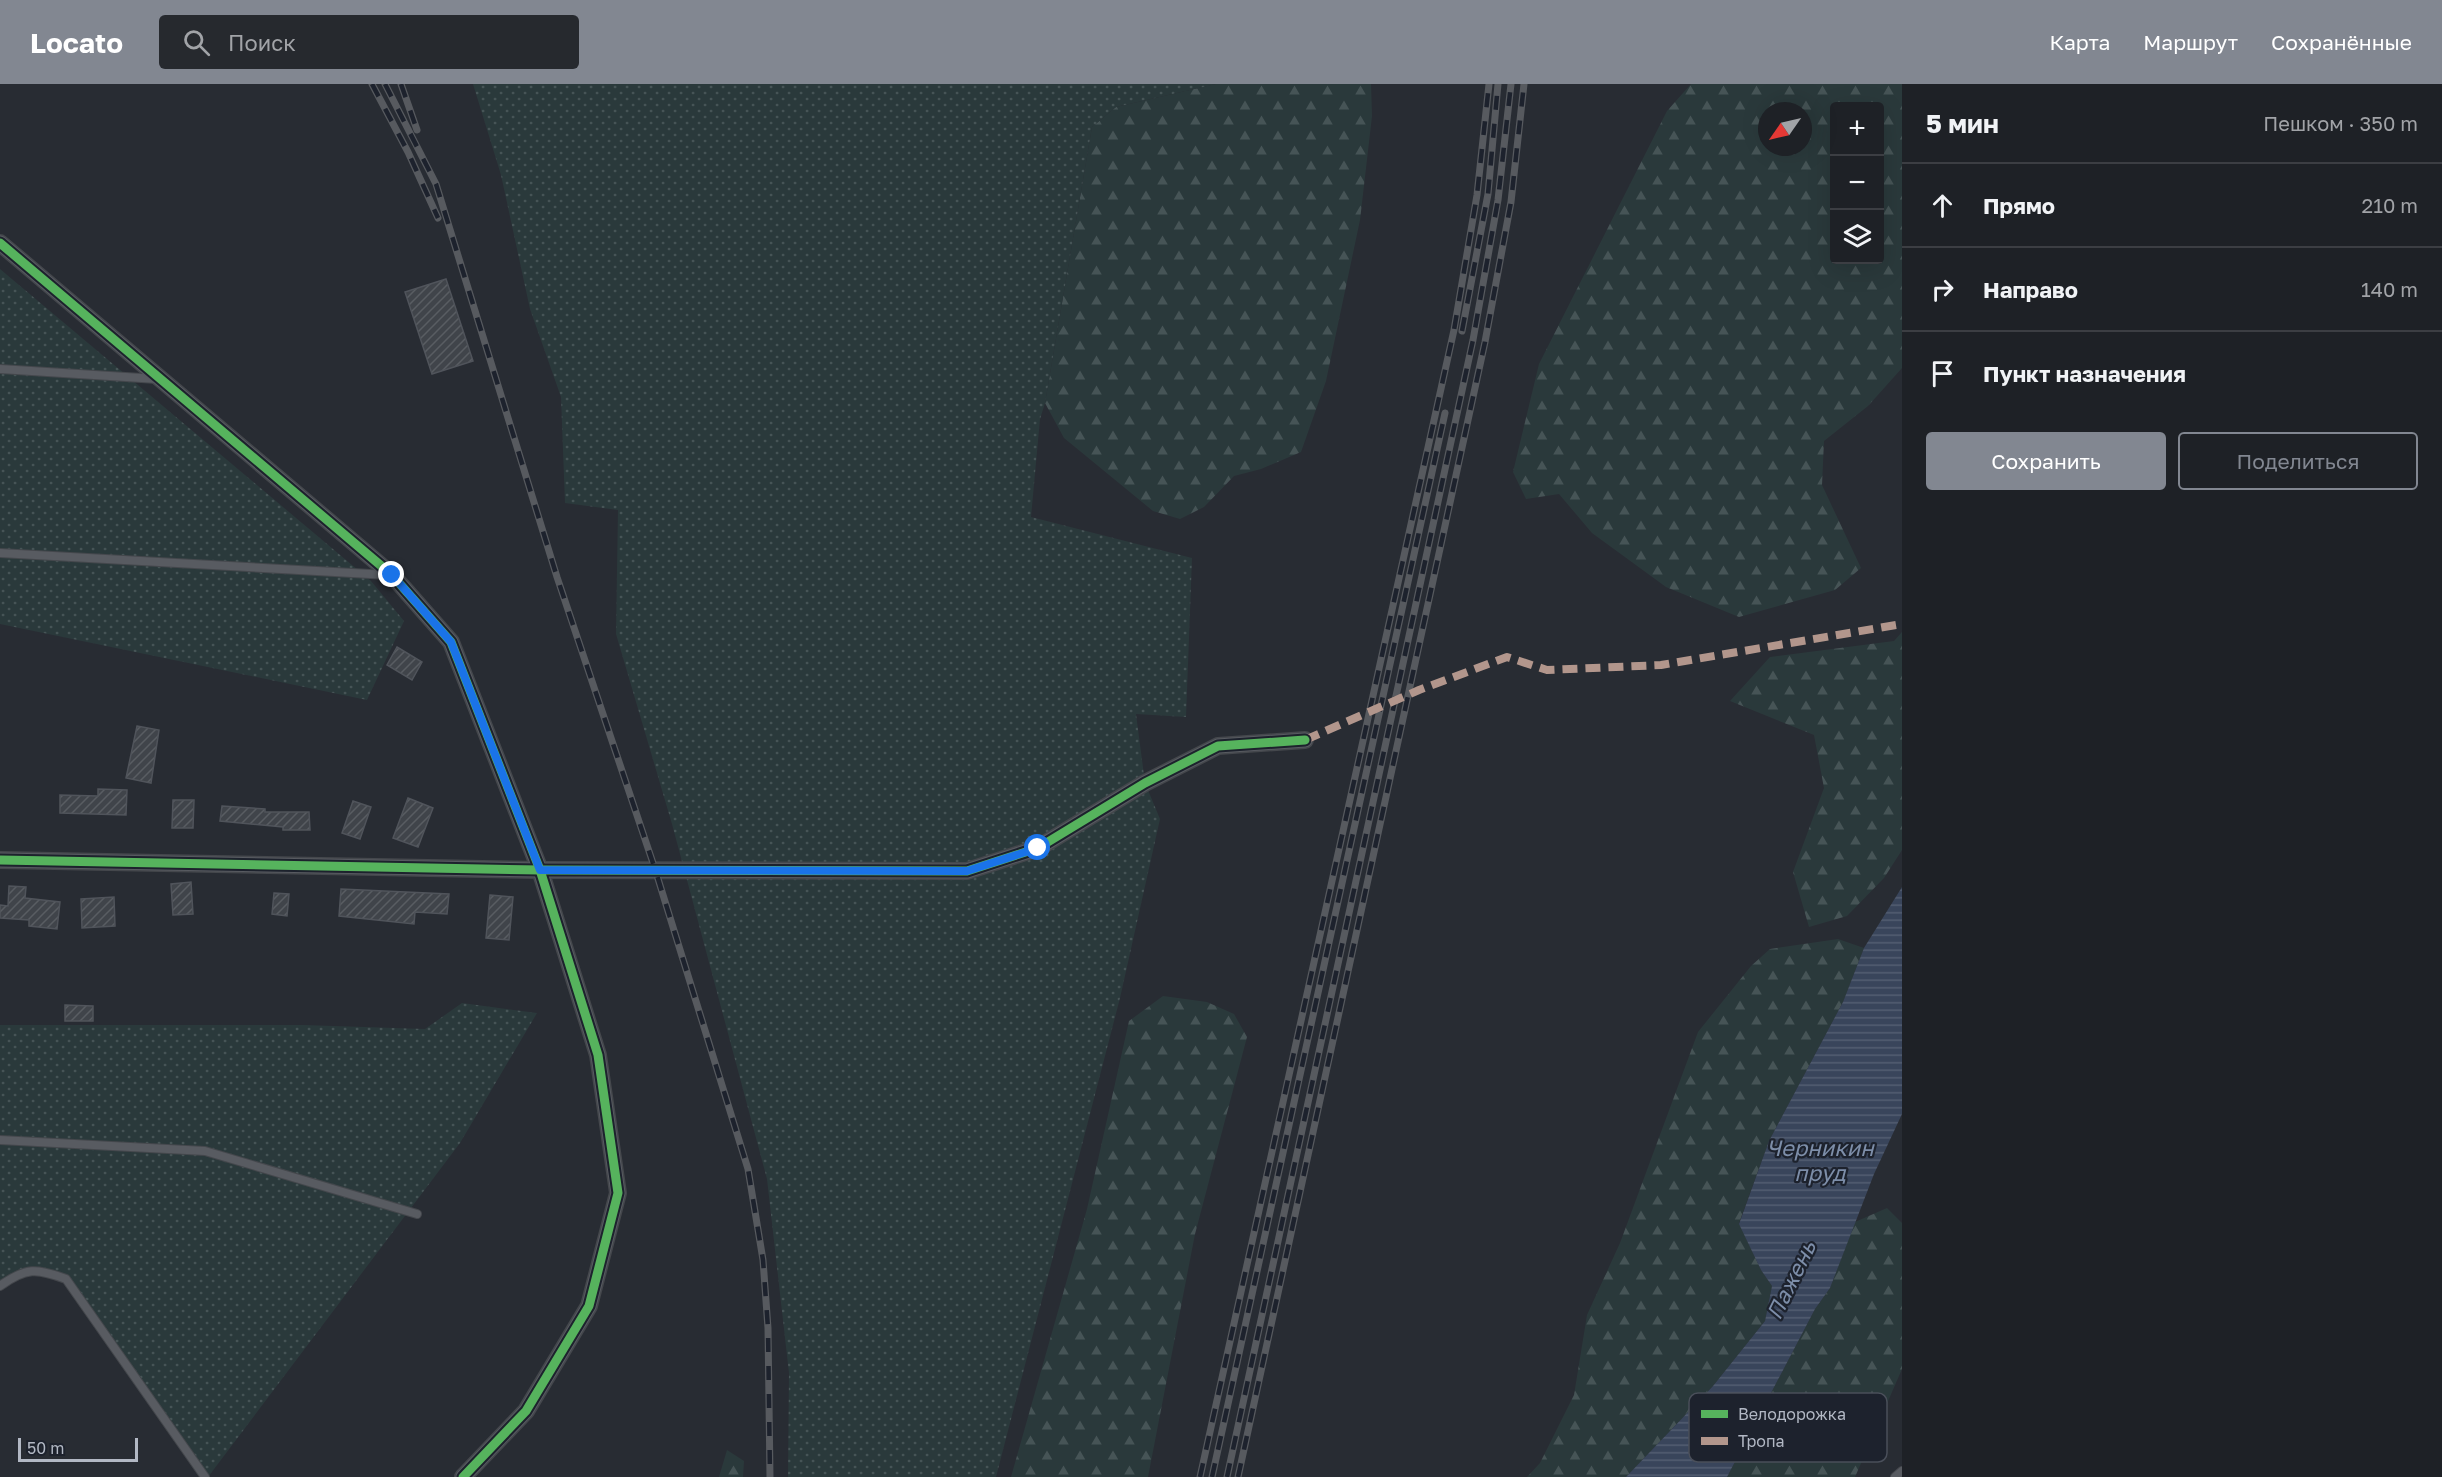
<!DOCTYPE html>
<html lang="ru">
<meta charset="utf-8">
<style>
body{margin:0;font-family:"Golos Text",sans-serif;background:#26292e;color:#f1f3f6}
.controls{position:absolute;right:18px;top:18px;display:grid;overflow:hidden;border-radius:6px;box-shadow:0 6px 24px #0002}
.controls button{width:54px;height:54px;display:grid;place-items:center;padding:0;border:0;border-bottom:2px solid #3c3e43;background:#1e2126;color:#f1f3f6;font:30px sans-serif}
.compass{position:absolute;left:1758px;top:18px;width:54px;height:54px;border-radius:50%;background:#1e2126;box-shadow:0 6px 24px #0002;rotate:236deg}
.scale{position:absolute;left:18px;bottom:15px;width:120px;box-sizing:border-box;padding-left:6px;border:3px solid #b2b8c4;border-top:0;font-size:16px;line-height:21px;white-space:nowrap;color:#b2b8c4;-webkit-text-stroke:4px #1d222d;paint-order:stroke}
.stop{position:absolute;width:18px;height:18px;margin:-14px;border:4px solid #1a73e8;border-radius:50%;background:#fff}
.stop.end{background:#1a73e8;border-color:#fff;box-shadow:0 2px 6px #0008}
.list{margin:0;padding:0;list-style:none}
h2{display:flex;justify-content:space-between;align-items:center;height:78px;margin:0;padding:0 24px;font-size:26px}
h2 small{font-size:20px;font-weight:400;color:#a1a3a7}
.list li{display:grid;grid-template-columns:39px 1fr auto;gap:18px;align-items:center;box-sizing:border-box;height:84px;padding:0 24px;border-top:2px solid #3c3e43}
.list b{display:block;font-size:22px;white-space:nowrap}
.list em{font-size:20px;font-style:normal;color:#a1a3a7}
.actions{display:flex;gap:12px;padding:18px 24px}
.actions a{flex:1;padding:14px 0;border:2px solid #828791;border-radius:6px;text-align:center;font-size:21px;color:#828791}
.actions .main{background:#828791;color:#fff}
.icon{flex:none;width:33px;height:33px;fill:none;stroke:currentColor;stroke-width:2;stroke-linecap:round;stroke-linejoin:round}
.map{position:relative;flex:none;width:1902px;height:1393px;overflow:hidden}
header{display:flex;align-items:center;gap:36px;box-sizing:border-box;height:84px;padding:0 30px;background:#828791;color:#fff}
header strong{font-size:28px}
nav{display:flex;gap:33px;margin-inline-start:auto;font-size:21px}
.search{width:420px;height:54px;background:#26292e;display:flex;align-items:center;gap:15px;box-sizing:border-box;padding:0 21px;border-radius:6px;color:#a1a3a7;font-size:22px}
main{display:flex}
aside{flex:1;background:#1e2126}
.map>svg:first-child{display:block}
.forest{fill:url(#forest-firs);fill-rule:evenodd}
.park{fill:url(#park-dots)}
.water{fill:url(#water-rules)}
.building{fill:url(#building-hatch);stroke:#50545b;stroke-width:1.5}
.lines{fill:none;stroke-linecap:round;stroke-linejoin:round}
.service-casing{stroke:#44474c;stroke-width:10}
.minor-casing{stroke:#44474c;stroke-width:18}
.service{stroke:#585b61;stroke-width:8}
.minor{stroke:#585b61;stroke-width:15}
.rail-casing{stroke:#575a5f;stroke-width:7}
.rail{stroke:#1d222d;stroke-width:4.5;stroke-dasharray:14;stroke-linecap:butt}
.quiet{stroke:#b2968c;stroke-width:8;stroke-dasharray:15 8;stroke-linecap:butt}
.cycleway-casing{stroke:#1d222d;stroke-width:13}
.cycleway{stroke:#56b35d;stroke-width:9}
.route{stroke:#1a73e8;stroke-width:8}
.labels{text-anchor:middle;stroke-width:4.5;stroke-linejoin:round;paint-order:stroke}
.water-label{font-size:22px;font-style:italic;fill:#7d8ea9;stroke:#1d222d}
.key{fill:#1d222d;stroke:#4a4f5a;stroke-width:1.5}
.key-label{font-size:16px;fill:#b2b8c4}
</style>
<header>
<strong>Locato</strong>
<div class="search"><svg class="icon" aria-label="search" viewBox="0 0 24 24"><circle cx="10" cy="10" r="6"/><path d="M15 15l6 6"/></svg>Поиск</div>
<nav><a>Карта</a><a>Маршрут</a><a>Сохранённые</a></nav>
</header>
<main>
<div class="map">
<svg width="1902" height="1393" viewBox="0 0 1902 1393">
<defs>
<pattern id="forest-firs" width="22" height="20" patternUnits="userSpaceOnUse" patternTransform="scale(1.5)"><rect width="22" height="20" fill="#2a393b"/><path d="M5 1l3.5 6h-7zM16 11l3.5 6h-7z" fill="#465456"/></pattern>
<pattern id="park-dots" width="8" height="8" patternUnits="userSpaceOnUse" patternTransform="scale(1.5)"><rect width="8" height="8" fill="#2a393b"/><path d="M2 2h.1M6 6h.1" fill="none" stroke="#465456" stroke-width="1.8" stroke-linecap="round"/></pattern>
<pattern id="water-rules" width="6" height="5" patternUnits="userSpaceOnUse" patternTransform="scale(1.5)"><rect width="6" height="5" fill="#39455b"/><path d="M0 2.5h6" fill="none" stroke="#535e71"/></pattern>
<pattern id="building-hatch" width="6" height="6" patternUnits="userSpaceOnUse" patternTransform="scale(1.5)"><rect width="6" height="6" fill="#40444a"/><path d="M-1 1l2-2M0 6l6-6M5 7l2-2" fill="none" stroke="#595d62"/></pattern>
</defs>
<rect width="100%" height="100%" fill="#282c33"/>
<g class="forest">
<polygon points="1216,0 1371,0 1372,32 1360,136 1326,297 1301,368 1261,385 1234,392 1204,423 1180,435 1153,427 1064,354 1045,319 1092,43 1116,23"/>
<path d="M1691 0H1902V284L1868 322 1824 357 1822 401 1861 484 1835 506 1739 533 1666 503 1592 449 1559 410 1526 415 1513 388 1539 280 1667 27ZM1834 22H1880V176H1834ZM1767 27H1803V63H1767Z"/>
<polygon points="1902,548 1902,766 1884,794 1847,832 1809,843 1793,788 1824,704 1814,651 1730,617 1770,573 1894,557"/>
<polygon points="1838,855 1864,864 1843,918 1769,1057 1739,1139 1761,1186 1772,1202 1765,1237 1713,1302 1626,1393 1527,1393 1540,1379 1574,1311 1587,1231 1620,1159 1698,948 1751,882 1770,865"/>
<polygon points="1163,912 1207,918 1234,930 1247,953 1195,1150 1148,1393 1011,1393 1087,1125 1129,937"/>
<polygon points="1887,1124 1902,1139 1902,1285 1855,1393 1727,1393 1815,1225 1830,1204 1855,1138"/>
<polygon points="727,1366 744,1377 743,1393 719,1393"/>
</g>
<g class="park">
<polygon points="473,0 1216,0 1116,23 1092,43 1045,319 1040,335 1031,433 1192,474 1186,633 1136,630 1145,699 1160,735 1120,914 996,1393 788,1393 789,1289 767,1095 672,740 616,550 618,426 565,419 561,313 530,225 501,91"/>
<polygon points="0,185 371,497 404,537 367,616 0,540"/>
<polygon points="462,919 537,929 460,1059 208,1393 66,1195 41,1185 0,1202 0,941 303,941 425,945"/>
</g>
<polygon class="water" points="1902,803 1902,1030 1874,1090 1830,1204 1815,1225 1727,1393 1626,1393 1713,1302 1765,1237 1772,1202 1761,1186 1739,1140 1769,1057 1843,918 1864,864"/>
<g class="building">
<polygon points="446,195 473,277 432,290 405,208"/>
<polygon points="397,563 422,578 412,596 387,581"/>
<polygon points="137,642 159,646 151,699 126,694"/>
<polygon points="98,705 127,706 126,731 60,729 60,711 98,712"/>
<polygon points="408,714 433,724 418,763 393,754"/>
<polygon points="173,716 194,716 193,744 172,744"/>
<polygon points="353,717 371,723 360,755 342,749"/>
<polygon points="222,722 265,725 265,728 309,728 310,746 283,746 283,743 220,737"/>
<polygon points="191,798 193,830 173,831 171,800"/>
<polygon points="9,802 26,803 25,814 60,818 57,845 29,842 29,836 0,834 0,821 8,822"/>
<polygon points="341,805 449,810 447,830 415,828 414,840 339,832"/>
<polygon points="274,809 289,810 287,832 272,830"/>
<polygon points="490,811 513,813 509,856 486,854"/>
<polygon points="114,813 115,842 82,844 81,815"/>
<polygon points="65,921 93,922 93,937 65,937"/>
</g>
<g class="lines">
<defs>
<g id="service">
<polyline points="0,285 157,295"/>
<polyline points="0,469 388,491"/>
<polyline points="0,1056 205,1067 417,1130"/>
<path d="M0 1202C26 1183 37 1184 66 1195L205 1393"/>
<polyline points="1895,1393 1902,1387"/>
</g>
<g id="minor">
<polyline points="0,159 392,491 451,558 540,786 598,971 618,1109 589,1222 526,1327 463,1393"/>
<polyline points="0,776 540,786 967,787 1038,764 1145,699 1218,662 1305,656"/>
</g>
</defs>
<use href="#service" class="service-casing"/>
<use href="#minor" class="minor-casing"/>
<use href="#service" class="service"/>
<use href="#minor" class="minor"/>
<defs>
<g id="rail">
<polyline points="372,0 408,68 438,134"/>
<polyline points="385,0 436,100 557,493 655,785 748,1085 763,1176 768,1244 770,1393"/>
<polyline points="401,0 417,46"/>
<polyline points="1462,247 1488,110 1498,0"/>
<polyline points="1200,1393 1454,246 1477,111 1489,0"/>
<polyline points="1212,1393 1445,329"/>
<polyline points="1227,1393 1473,256 1498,116 1511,0"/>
<polyline points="1238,1393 1485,258 1511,118 1524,0"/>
</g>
</defs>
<use href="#rail" class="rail-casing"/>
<use href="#rail" class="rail"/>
<polyline class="quiet" points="1305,656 1419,606 1507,573 1547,586 1661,581 1902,540"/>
<defs>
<g id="cycleway">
<polyline points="0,159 392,491 451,558 540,786 598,971 618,1109 589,1222 526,1327 463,1393"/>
<polyline points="0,776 540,786 967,787 1038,764 1145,699 1218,662 1305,656"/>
</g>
</defs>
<use href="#cycleway" class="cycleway-casing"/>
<use href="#cycleway" class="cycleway"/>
</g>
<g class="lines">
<polyline class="route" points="392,491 451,558 540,786 967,787 1038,764"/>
</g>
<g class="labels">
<g class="water-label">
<text x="1820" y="1072">Черникин<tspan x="1820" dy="25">пруд</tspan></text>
<text transform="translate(1791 1196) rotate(-64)" y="8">Пажень</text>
</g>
</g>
<rect x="1689" y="1309" width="198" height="69" rx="9" class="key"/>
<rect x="1701" y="1326" width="27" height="8" fill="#56b35d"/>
<rect x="1701" y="1353" width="27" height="8" fill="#b2968c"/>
<g class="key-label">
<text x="1738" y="1336">Велодорожка</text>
<text x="1738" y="1363">Тропа</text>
</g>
</svg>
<div class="controls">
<button>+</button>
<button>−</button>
<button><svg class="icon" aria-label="layers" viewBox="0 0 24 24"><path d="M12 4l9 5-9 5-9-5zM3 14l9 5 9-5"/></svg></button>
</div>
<svg class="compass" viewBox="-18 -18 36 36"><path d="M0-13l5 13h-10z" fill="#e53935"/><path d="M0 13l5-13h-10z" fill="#a1a3a7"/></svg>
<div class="scale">50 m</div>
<div class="stop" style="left:1038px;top:764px"></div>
<div class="stop end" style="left:392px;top:491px"></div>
</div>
<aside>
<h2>5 мин<small>Пешком · 350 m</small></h2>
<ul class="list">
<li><svg class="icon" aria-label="ahead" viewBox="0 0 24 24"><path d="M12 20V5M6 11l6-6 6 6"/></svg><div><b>Прямо</b></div><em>210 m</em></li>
<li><svg class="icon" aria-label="right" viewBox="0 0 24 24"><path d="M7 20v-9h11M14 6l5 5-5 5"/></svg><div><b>Направо</b></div><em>140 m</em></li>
<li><svg class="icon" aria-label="arrive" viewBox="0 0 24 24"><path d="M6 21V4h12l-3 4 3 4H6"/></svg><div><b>Пункт назначения</b></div></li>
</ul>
<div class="actions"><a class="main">Сохранить</a><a>Поделиться</a></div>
</aside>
</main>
